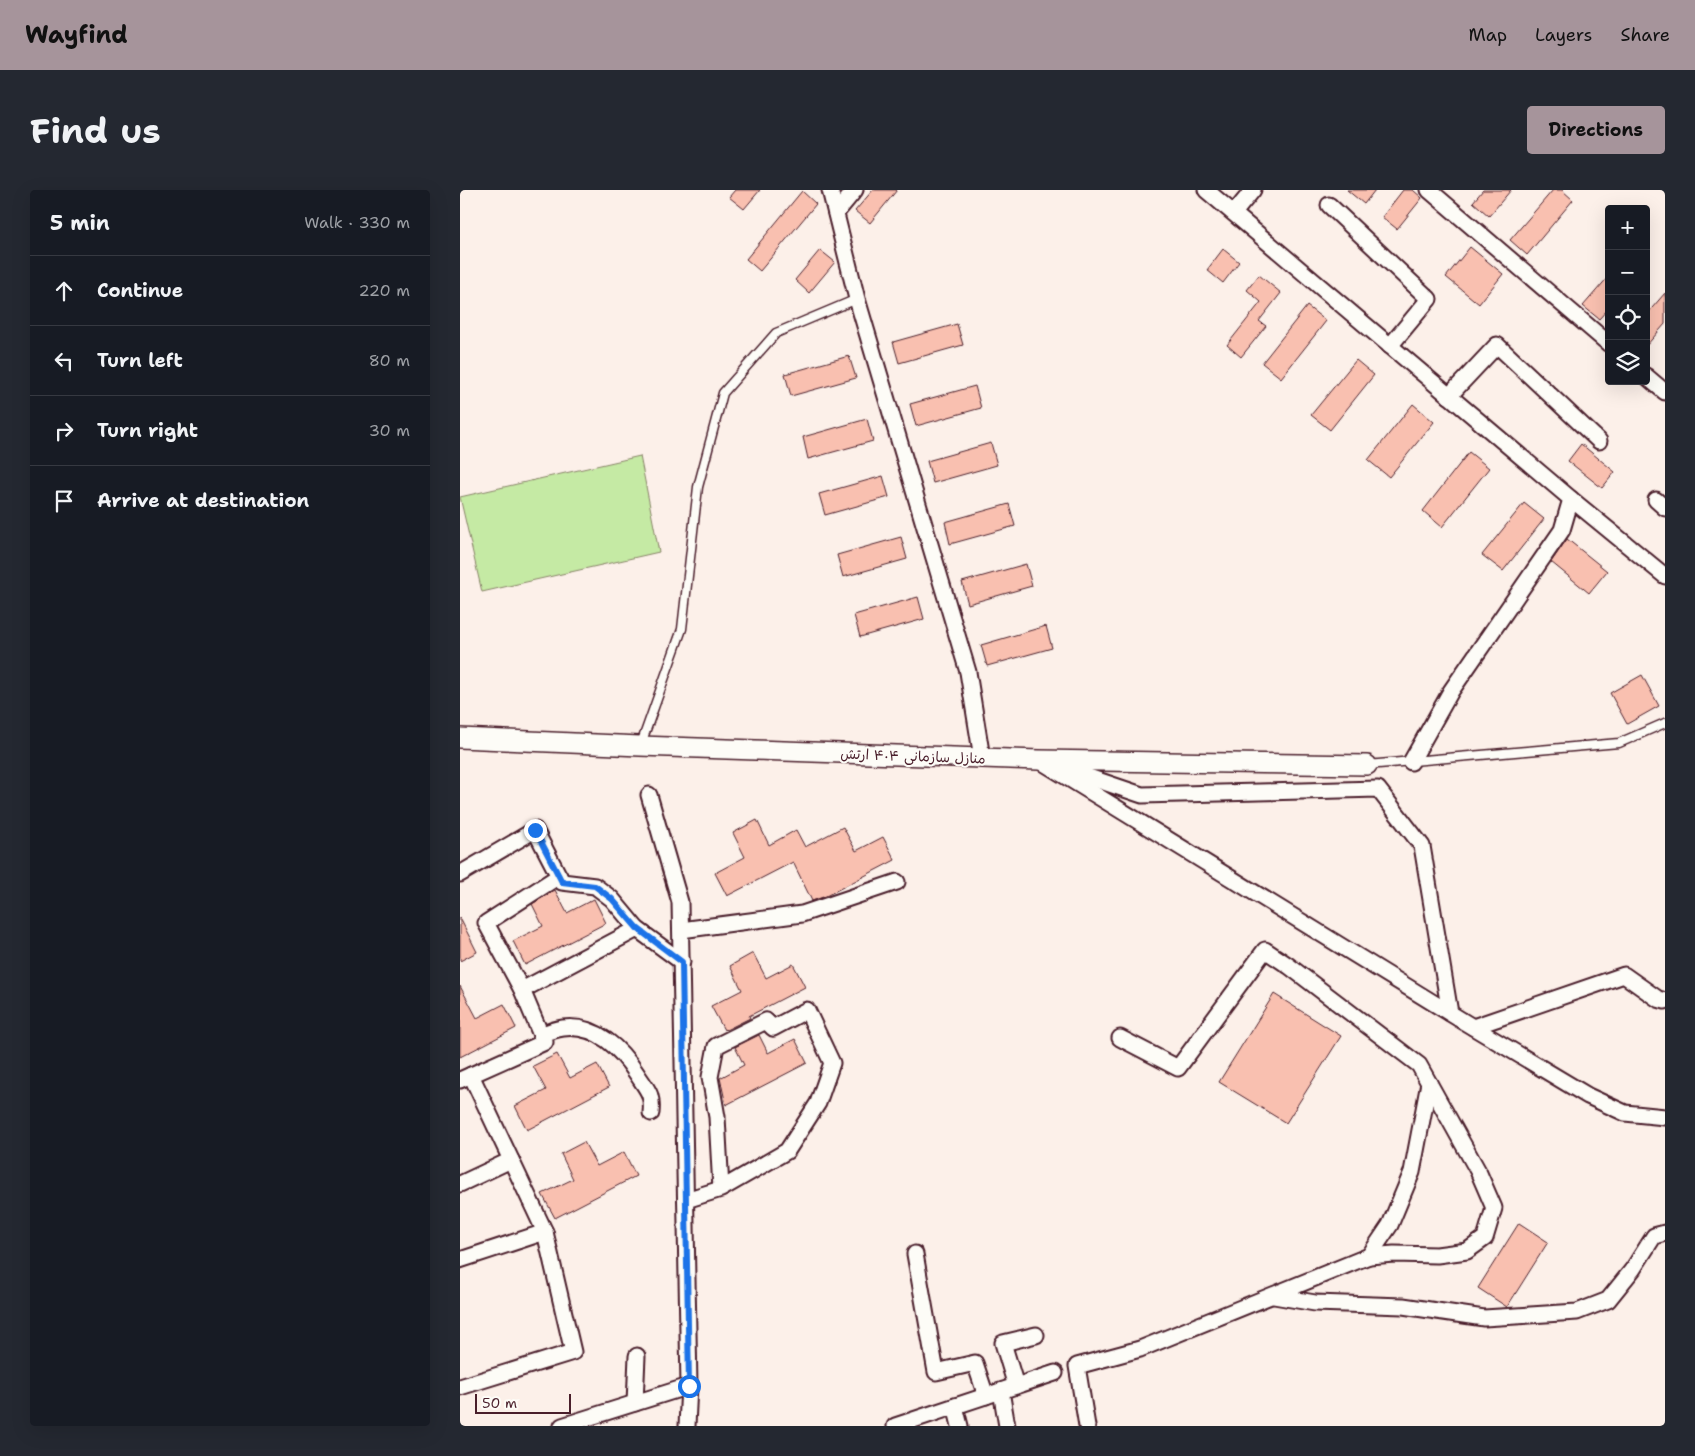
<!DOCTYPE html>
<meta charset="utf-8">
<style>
body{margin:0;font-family:"Shantell Sans","Playpen Sans Arabic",sans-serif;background:#242831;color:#f1f3f6}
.controls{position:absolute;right:15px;top:15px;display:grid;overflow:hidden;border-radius:5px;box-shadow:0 5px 20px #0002}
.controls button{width:45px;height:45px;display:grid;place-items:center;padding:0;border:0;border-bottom:1px solid #363941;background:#171b24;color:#f1f3f6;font:25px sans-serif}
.scale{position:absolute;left:15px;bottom:12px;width:96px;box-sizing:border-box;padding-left:5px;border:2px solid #4a1f2b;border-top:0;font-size:14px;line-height:18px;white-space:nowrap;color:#4a1f2b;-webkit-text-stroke:4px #fdfcf7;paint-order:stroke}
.stop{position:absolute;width:15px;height:15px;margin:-11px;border:4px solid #1a73e8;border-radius:50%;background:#fff}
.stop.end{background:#1a73e8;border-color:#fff;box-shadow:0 1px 5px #0008}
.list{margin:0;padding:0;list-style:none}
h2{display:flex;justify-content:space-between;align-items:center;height:65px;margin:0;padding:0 20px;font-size:21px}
h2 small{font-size:16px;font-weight:400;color:#9ea1a6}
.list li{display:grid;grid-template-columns:32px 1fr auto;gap:15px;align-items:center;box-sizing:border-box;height:70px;padding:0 20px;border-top:1px solid #363941}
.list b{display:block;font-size:19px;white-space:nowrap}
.list em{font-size:16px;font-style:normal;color:#9ea1a6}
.icon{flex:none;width:28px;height:28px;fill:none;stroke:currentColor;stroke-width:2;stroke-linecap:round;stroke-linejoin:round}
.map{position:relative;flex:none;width:1205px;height:1236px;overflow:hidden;border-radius:5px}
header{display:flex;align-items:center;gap:30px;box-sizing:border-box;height:70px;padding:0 25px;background:#a6949b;color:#111}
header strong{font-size:24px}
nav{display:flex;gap:28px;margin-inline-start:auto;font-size:18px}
.intro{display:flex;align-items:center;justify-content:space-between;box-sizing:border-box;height:120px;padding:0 30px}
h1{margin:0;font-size:35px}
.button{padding:12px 22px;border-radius:5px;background:#a6949b;color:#111;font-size:18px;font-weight:700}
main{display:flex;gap:30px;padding:0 30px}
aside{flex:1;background:#171b24;border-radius:5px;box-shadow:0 5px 20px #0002}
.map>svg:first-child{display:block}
.green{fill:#c5eaa4;stroke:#888468}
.building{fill:#f9c0b0;stroke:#4a1f2b}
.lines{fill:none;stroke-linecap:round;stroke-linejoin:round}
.service-casing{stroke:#4a1f2b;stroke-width:11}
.minor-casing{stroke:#4a1f2b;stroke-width:19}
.tertiary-casing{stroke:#4a1f2b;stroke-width:22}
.service{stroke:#fdfcf7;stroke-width:8}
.minor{stroke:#fdfcf7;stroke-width:15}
.tertiary{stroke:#fdfcf7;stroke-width:19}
.route{stroke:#1a73e8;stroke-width:6}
.labels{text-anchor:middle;stroke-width:4;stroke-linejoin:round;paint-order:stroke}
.street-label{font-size:14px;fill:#4a1f2b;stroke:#fdfcf7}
</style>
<header>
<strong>Wayfind</strong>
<nav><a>Map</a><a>Layers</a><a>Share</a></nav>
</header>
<div class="intro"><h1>Find us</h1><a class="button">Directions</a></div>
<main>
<aside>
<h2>5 min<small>Walk · 330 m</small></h2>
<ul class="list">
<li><svg class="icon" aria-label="ahead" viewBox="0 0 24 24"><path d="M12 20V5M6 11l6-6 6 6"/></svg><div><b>Continue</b></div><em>220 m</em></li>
<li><svg class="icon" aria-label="left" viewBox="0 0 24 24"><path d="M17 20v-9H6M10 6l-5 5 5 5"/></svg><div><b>Turn left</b></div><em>80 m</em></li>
<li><svg class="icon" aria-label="right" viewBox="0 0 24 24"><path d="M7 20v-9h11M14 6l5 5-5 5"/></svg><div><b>Turn right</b></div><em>30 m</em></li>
<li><svg class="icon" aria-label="arrive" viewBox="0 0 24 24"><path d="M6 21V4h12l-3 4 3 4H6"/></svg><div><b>Arrive at destination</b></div></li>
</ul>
</aside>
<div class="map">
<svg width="1205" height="1236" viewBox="0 0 1205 1236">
<rect width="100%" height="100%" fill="#fcf0e9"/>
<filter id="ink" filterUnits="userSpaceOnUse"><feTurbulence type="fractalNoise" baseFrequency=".02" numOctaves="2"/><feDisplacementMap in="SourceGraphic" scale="10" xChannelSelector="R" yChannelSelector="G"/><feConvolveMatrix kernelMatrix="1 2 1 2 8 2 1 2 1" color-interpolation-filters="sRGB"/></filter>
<g filter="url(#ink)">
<polygon class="green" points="180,266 199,362 22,402 0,307"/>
<g class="building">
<polygon points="275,0 300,0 284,19 269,7"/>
<polygon points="413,0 437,0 410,33 395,21"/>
<polygon points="887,0 915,0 904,14"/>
<polygon points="943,0 953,0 962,8 937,39 922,27"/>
<polygon points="1023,0 1051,0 1029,26 1013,12"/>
<polygon points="1093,0 1102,0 1113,10 1067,65 1050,50"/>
<polygon points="342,1 356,14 300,81 286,69"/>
<polygon points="1010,57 1043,84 1019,114 986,87"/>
<polygon points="763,59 779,72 763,93 747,80"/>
<polygon points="360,60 375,72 349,103 335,90"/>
<polygon points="799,85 821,103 799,131 806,136 781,167 767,155 801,112 787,100"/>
<polygon points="1149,86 1149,118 1139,129 1123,116"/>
<polygon points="1205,103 1205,134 1186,156 1186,125"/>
<polygon points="847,116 866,131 821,188 802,173"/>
<polygon points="497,134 503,155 439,173 433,152"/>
<polygon points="389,166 396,188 331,206 325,184"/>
<polygon points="896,170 914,185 870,240 851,225"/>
<polygon points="515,196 521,218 456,236 450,214"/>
<polygon points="953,214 974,232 929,287 908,270"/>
<polygon points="407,229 413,251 348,269 343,247"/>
<polygon points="531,253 537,275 473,293 467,271"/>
<polygon points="1121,254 1155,282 1142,298 1108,271"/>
<polygon points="1009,262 1029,278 982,337 963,321"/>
<polygon points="423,286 429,307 365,325 359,304"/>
<polygon points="1064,313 1084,329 1043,381 1022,365"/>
<polygon points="549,314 555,336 490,354 485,332"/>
<polygon points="441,347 447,369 383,387 377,365"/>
<polygon points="1107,349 1147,381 1129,403 1091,372"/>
<polygon points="566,374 572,396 508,414 502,392"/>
<polygon points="458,407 464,429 400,447 394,425"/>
<polygon points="586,436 592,458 527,476 521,455"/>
<polygon points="1182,485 1199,516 1167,534 1150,503"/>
<polygon points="297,630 309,655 336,640 345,657 383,637 396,661 423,647 435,670 366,706 352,711 333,672 267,706 255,683 285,667 273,643"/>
<polygon points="95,700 107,723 134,709 146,733 65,775 53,751 83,736 72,714"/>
<polygon points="0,728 17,762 0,771"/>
<polygon points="293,763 306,788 333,774 345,797 289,826 290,828 266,840 265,839 264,840 251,816 282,800 270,776"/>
<polygon points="0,796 17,828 44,814 56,838 0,867"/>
<polygon points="814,804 881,846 826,933 759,892"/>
<polygon points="299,845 308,863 335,849 347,873 266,915 260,888 284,875 275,857"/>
<polygon points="97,864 110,888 137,874 149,897 67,940 55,916 86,900 73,876"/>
<polygon points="124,952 137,976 164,962 176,986 95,1028 82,1004 113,989 101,964"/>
<polygon points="1059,1033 1088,1052 1047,1117 1018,1098"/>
</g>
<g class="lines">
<defs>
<g id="service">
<polyline points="181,554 222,439 238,297 263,203 316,143 397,109"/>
<polyline points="907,575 1159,553 1205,533"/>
</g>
<g id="minor">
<polyline points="370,0 397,109 508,482 522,568"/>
<polyline points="746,0 1111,309 1102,340 991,501 951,572"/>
<polyline points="969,0 1149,154"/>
<polyline points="869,15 969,109 930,156"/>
<polyline points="376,23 395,0"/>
<polyline points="774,23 793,0"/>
<polyline points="1186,186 1205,202"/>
<polyline points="989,206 1037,155 1139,251"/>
<polyline points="1111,309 1205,386"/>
<polyline points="1196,310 1205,318"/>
<polyline points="579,570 1006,833 1128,906 1165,923 1205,927"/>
<polyline points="605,579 682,605 918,599 962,656 990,823"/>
<polyline points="189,605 220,712 229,1196 227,1236"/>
<polyline points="0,684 75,640 102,692 135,696 152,709 177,739 222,772"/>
<path d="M99 686 26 733 62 800 81 845C88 842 96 839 103 838 136 834 161 859 177 884 187 900 193 903 191 923"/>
<polyline points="221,740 342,724 437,692"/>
<polyline points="62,800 177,739"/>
<polyline points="1013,837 1164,785 1198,809 1205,811"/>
<polyline points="0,890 85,852 81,845"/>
<polyline points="0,994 51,970"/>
<polyline points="226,1010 261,999 327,961 358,913 372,873 347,820 313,838 306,831 256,856 250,887 257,927 261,999"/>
<polyline points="455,1064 476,1182 515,1173 526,1206"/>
<polyline points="909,1066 934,1064 977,1065 1007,1061 1025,1048 1034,1018 1018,981 969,893"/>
<polyline points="0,1070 85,1042"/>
<polyline points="814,1106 855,1113 943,1116 1024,1128 1117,1122 1148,1110 1173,1079 1194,1046 1205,1043"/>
<polyline points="556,1196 543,1153 576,1145"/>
<polyline points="0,1197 113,1162 85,1042 11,885"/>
<polyline points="541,1201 547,1236"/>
<polyline points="175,1213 177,1166"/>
<polyline points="495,1216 500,1236"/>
<polyline points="102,1236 229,1196"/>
<polyline points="435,1236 595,1183"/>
<polyline points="627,1236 617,1176 680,1159 909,1066 930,1035 952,982 969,893 959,875 829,776 805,760 718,878 660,848"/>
</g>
<polyline id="tertiary" points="0,548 180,556 579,570 907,575"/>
</defs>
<use href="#service" class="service-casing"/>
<use href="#minor" class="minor-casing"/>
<use href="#tertiary" class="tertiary-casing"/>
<use href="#service" class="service"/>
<use href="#minor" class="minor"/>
<use href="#tertiary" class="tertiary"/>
</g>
</g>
<g class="lines" filter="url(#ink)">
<polyline class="route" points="75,640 102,692 135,696 152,709 177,738 222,772 229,1196"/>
</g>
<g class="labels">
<g class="street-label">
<text transform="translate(453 566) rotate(2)" y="5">منازل سازمانی ۴۰۴ ارتش</text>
</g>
</g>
</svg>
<div class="controls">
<button>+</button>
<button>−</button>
<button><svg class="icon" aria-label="locate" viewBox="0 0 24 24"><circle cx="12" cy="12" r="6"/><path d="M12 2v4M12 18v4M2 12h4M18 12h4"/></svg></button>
<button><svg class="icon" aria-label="layers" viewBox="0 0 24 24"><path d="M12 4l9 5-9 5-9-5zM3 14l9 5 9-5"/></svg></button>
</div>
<div class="scale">50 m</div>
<div class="stop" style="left:229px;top:1196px"></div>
<div class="stop end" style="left:75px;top:640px"></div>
</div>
</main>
